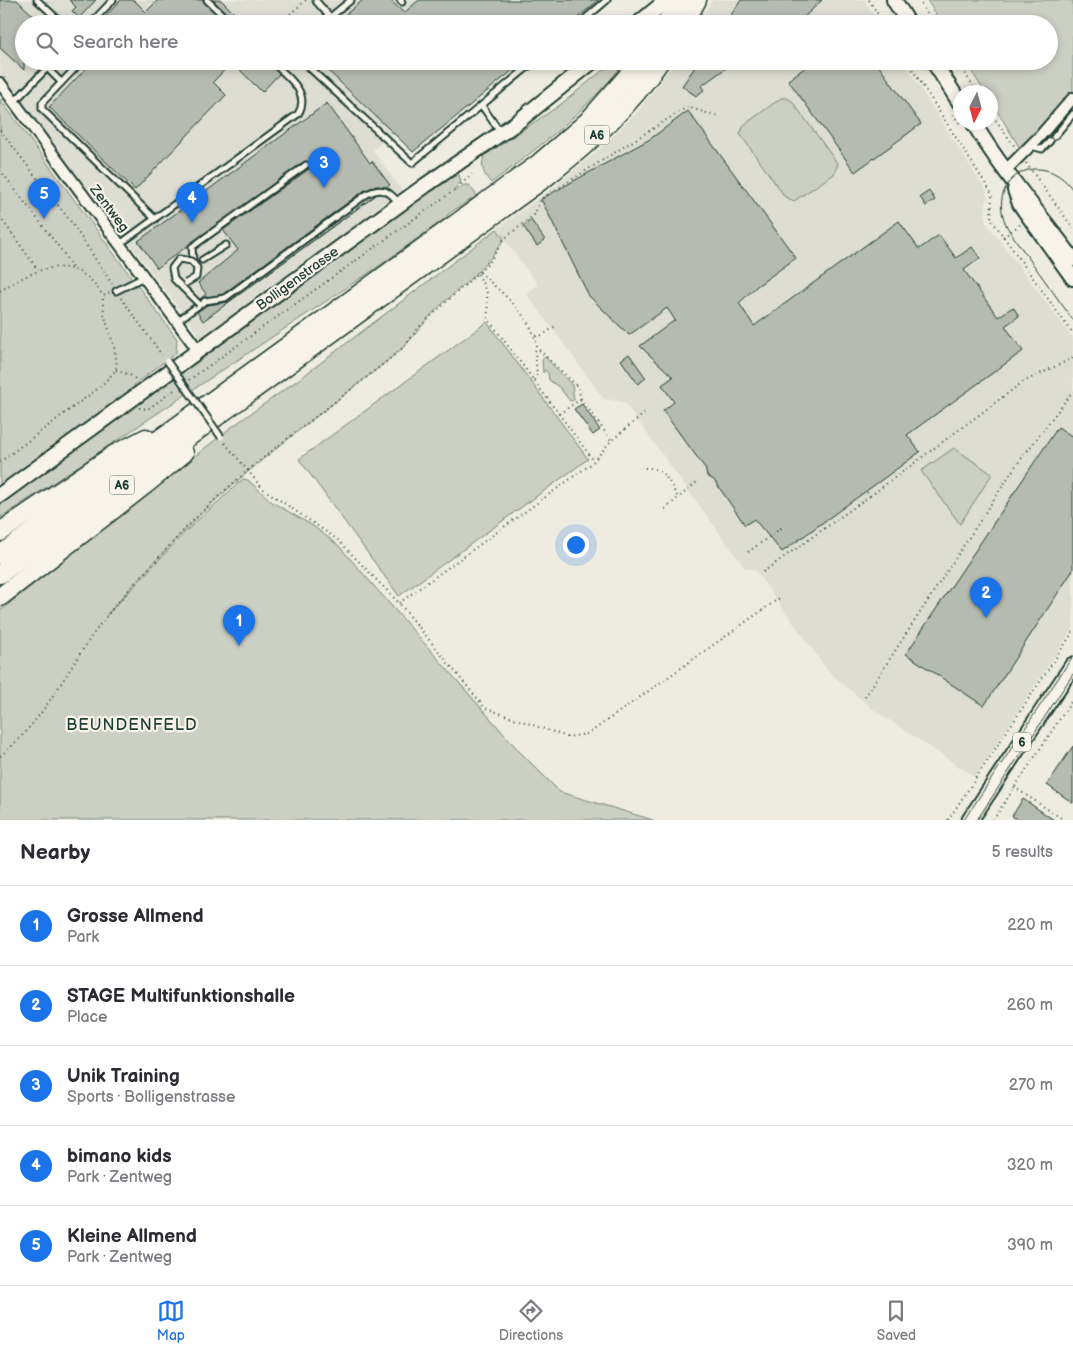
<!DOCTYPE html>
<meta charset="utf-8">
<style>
body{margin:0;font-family:"Balsamiq Sans",sans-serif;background:#f7f7f7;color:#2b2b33}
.compass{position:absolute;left:953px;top:85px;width:45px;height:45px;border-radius:50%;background:#fff;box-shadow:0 2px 8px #0003;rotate:186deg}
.you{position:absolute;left:575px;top:544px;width:18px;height:18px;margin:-12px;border:4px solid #fff;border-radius:50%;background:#1a73e8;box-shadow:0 0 0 8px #1a73e833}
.badge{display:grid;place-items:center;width:32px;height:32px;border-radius:50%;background:#1a73e8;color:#fff;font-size:16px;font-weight:700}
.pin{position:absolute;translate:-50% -41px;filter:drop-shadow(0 1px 2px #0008)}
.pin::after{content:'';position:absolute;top:26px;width:18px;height:15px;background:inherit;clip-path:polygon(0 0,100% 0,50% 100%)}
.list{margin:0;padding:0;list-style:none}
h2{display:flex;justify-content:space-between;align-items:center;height:65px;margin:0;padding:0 20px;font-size:21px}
h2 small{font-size:16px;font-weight:400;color:#7c7c81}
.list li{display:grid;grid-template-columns:32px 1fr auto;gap:15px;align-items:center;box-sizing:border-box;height:80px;padding:0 20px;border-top:1px solid #e1e1e2}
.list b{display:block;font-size:19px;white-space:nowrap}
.list p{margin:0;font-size:16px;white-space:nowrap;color:#7c7c81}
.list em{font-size:16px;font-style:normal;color:#7c7c81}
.icon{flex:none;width:28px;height:28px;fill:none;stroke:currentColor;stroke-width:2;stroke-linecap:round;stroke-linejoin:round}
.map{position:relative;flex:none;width:1073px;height:820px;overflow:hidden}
.search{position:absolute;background:#fff;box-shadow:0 2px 8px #0003;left:15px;right:15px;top:15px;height:55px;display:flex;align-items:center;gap:12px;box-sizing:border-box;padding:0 18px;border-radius:28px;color:#7c7c81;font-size:19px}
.sheet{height:465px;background:#fff}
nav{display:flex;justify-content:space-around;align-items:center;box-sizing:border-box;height:70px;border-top:1px solid #e1e1e2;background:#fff;font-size:14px;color:#7c7c81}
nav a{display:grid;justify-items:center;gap:2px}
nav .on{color:#1a73e8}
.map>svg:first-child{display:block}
.built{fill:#ddddd2}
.green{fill:#cccfc4;stroke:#76867c}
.building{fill:#b5bbb0;stroke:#1f3d34}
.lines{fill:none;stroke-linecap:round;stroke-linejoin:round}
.lane-casing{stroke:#1f3d34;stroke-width:9}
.street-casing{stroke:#1f3d34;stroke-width:14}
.secondary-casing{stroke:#1f3d34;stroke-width:18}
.primary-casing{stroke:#1f3d34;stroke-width:19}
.highway-casing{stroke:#1f3d34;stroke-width:21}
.path{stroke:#1f3d34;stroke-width:2;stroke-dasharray:1 4;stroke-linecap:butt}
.lane{stroke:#f7f3e8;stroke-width:5}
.street{stroke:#f7f3e8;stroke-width:10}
.secondary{stroke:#f7f3e8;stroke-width:14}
.primary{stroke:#f7f3e8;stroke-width:15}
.highway{stroke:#f7f3e8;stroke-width:18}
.tram{stroke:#1f3d34;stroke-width:1}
.lane-bridge-casing{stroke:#1f3d34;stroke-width:9;stroke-linecap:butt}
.lane-bridge{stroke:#f7f3e8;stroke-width:5}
.labels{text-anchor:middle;stroke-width:4.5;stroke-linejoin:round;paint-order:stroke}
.shield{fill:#f7f3e8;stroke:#60746a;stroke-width:1}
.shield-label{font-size:12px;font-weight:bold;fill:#1f3d34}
.street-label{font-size:14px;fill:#1f3d34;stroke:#f7f3e8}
.quarter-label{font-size:16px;letter-spacing:1px;fill:#1f3d34;stroke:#f7f3e8}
</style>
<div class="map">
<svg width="1073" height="820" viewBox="0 0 1073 820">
<rect width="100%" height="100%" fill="#eeece1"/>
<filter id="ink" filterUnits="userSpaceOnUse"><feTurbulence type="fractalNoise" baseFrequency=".02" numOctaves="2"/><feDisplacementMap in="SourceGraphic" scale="10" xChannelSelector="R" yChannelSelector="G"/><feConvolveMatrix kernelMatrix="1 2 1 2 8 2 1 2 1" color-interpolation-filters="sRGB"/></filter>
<g filter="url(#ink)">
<g class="built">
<polygon points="0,0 543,0 514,24 24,24 24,61 477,61 373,150 403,192 203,340 0,74"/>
<polygon points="712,0 864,0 879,24 699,24"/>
<polygon points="676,61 903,61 987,192 985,221 1073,338 1073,628 975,777 874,710 829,672 755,570 745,568 624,402 604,399 527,294 538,285 497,229 554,187 601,148 637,112"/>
</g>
<g class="green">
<polygon points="927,0 1073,0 1073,96 1023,153 991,101 990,92 985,92 965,61 1049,61 1049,24 942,24"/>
<path d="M614 61H626C588 109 540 147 491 183 484 174 480 168 484 156L560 105Z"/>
<polygon points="781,98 787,98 792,101 838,164 834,174 794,201 785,197 740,134 744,125"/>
<polygon points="0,99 177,339 176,353 135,384 132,391 0,489"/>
<polygon points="458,172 461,182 454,189 455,191 464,185 469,185 477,196 449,213 446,218 376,268 0,518 0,505"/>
<path d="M497 229 504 239C486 269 462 285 437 309 425 321 416 334 404 347 349 393 290 435 236 482 189 523 147 569 106 616L187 530 243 479 248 480 272 502 313 526 338 545 519 751 560 792 653 820H0V611L229 429 302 377Z"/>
<polygon points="487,322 588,459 399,596 299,459"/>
<polygon points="545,357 572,385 574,400 570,401 560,388 549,380 548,373 545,370 543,373 542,359"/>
<polygon points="954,448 992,474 960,524 921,471"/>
</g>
<g class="building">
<polygon points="0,0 17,0 42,24 24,24 24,70 0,48"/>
<polygon points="69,0 96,0 79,18 72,11 76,7"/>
<polygon points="121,0 134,0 146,12 158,0 203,0 225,24 98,24"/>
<polygon points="213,0 221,0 245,24 236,24"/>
<polygon points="363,0 390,0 404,13 419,0 599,0 570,24 334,24"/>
<polygon points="741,0 822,0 797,24 725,24"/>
<polygon points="93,61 267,61 279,74 262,92 232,62 213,82 226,95 135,190 49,107"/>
<polygon points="318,61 524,61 413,152"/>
<polygon points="699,61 736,61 701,86 704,90 696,96 682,86"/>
<polygon points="814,61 875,61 921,124 855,172 788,80"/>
<polygon points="327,103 370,163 372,161 390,185 387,187 376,186 365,190 223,294 200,299 206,294 198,283 238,250 223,230 309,169 310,163 305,161 157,268 138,241"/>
<polygon points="688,111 796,258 757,286 739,303 754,326 899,221 919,249 939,235 956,258 972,247 980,258 964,270 998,317 1013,307 1019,316 1005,326 1023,351 907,435 920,452 782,552 754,519 745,525 714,480 707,476 705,468 663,411 674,402 662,385 673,377 640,346 675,320 667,308 629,335 589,296 541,199 650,139"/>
<polygon points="929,191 935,200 926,206 920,197"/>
<polygon points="376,195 203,321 197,312 207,305 228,302"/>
<polygon points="531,220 545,240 537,246 523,226"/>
<polygon points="629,354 646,378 638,384 621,360"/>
<polygon points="582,404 600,430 593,435 574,409"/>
<polygon points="1058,427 1073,437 1073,570 984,706 906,654"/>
<polygon points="1073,746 1073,803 1047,785"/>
<polygon points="1023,799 1032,805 1054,820 1018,820 1012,816"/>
</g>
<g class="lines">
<defs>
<g id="lane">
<polyline points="37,0 63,24"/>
<polyline points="207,0 232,24"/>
<polyline points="400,0 402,2"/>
<polyline points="316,1 330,17"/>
<polyline points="90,24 113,0"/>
<polyline points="322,24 351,0"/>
<polyline points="579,24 607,0"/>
<polyline points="82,61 42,103 42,109 155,219"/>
<polyline points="302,61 412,163 535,61"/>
<polyline points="47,68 61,82"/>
<polyline points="14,102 54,61"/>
<polyline points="482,106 501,133"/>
<polyline points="1054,137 1073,114"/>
<polyline points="1031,146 1042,149 1050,141"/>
<path d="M120 244 298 114C312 92 285 75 271 61"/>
<polyline points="202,260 226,245"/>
<polyline points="193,261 192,247 306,165"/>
<polyline points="116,291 144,277"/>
<path d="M177 321 205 301 225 298 367 194C382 186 390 191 399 204"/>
</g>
<g id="street">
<polyline points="0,83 198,350"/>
<polyline points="1005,171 1040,136 1073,98"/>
</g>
<g id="secondary">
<polyline points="894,0 909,24"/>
<polyline points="638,24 667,0"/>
<polyline points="933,61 960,103"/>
<path d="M973 122C1002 171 1039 213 1073 259"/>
<polyline points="1015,190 1020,204 1073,278"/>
<polyline points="0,495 426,185 516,123 593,61"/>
</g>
<polyline id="primary" points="970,820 1073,665"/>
<g id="highway">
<polyline points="666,24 679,0"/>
<polyline points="684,24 697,0"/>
<polyline points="0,532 115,454 146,438"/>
<polyline points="0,555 538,164 588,121 641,61"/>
<path d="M0 574 546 177C589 143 630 107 660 61"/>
<polyline points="0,597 145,485 184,453"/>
</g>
</defs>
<use href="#lane" class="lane-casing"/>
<use href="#street" class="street-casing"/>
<use href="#secondary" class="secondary-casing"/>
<use href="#primary" class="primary-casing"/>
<use href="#highway" class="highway-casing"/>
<g class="path">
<polyline points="869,0 884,24"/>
<polyline points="919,0 933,24"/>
<polyline points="279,24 306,0"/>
<polyline points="907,61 992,194 991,219 1073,334"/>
<polyline points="957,61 977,92"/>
<polyline points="990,112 1015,147"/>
<polyline points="953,114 960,124"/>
<polyline points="0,130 71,222 112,284"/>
<polyline points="1026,163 1073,228"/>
<polyline points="0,170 62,251 72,268"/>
<polyline points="0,217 38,270"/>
<polyline points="1003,237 1021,224"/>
<path d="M480 272C501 293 534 317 537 348L578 387 581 399 611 440"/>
<polyline points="478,274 487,293 488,319 594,461"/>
<path d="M0 291C35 268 76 250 103 296"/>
<polyline points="121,298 162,355"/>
<polyline points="536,336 543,335 557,325"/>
<polyline points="116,370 130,375 138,381"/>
<polyline points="189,380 456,189 472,174"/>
<polyline points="534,380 537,375 535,351 537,348"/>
<polyline points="139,408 148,409 177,388"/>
<polyline points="559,414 581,399"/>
<polyline points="225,443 262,488 338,540 399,603 485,708 567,737 588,734 781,597"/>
<path d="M0 462 100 387 116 370C119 345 101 321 103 296L109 293"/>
<path d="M645 468C665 466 669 483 678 498"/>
<polyline points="870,496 1023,382 1073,358"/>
<polyline points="665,509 697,482"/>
<polyline points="748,552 784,526"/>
<polyline points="763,572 870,496 866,491"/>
<polyline points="399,603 591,464 612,440 646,412"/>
<polyline points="865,697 1015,467 1073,391"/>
<path d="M0 756C46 720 70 663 105 618 126 591 151 567 173 542 240 467 328 411 404 347L419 327 489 263 504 239 534 215 541 199 687 107 717 116"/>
<polyline points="1014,787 1064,820"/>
<polyline points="948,820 1073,632"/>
<polyline points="993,820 1073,699"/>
</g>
<use href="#lane" class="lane"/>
<use href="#street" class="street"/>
<use href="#secondary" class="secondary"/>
<use href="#primary" class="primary"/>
<use href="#highway" class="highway"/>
<g class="tram">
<path d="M1073 190C1040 143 979 182 1010 232L1073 320"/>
<polyline points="964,820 1073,656"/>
<polyline points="977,820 1073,674"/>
</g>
<defs>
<g id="lane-bridge">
<polyline points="186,283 196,277 197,268 191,261 179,259 172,268 174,279 199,304"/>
<polyline points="167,361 221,437"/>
</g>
</defs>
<use href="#lane-bridge" class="lane-bridge-casing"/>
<use href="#lane-bridge" class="lane-bridge"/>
</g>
</g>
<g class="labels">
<g class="shield">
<rect x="584.5" y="125.5" width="25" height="19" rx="4"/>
<rect x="109.5" y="475.5" width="25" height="19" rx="4"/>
<rect x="1013" y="732.5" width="18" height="19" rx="4"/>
</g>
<g class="shield-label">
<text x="597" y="139">A6</text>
<text x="122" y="489">A6</text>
<text x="1022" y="746">6</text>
</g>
<g class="street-label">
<text transform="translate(110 208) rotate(53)" y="5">Zentweg</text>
<text transform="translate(297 278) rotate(-36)" y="5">Bolligenstrasse</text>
</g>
<g class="quarter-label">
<text x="132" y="730">BEUNDENFELD</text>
</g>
</g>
</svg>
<svg class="compass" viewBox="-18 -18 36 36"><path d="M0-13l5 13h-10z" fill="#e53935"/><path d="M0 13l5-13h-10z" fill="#7c7c81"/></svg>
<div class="you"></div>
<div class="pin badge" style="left:239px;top:646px">1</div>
<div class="pin badge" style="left:986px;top:618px">2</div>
<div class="pin badge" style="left:324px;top:188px">3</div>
<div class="pin badge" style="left:192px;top:223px">4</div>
<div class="pin badge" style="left:44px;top:219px">5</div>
<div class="search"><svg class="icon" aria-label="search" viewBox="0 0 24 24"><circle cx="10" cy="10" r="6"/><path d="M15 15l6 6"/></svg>Search here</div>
</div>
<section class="sheet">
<h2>Nearby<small>5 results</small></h2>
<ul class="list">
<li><span class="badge">1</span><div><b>Grosse Allmend</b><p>Park</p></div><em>220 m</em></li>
<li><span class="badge">2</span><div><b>STAGE Multifunktionshalle</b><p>Place</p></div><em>260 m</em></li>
<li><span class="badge">3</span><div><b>Unik Training</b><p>Sports · Bolligenstrasse</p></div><em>270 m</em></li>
<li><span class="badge">4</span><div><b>bimano kids</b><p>Park · Zentweg</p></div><em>320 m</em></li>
<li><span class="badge">5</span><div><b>Kleine Allmend</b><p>Park · Zentweg</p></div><em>390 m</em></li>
</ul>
</section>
<nav>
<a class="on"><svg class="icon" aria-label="map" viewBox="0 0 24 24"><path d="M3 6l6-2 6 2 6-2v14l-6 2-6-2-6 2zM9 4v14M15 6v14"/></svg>Map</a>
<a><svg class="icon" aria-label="directions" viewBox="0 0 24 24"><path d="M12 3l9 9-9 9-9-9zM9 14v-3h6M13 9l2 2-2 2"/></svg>Directions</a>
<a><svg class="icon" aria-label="saved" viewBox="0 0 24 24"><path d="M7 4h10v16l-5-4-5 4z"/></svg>Saved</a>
</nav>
